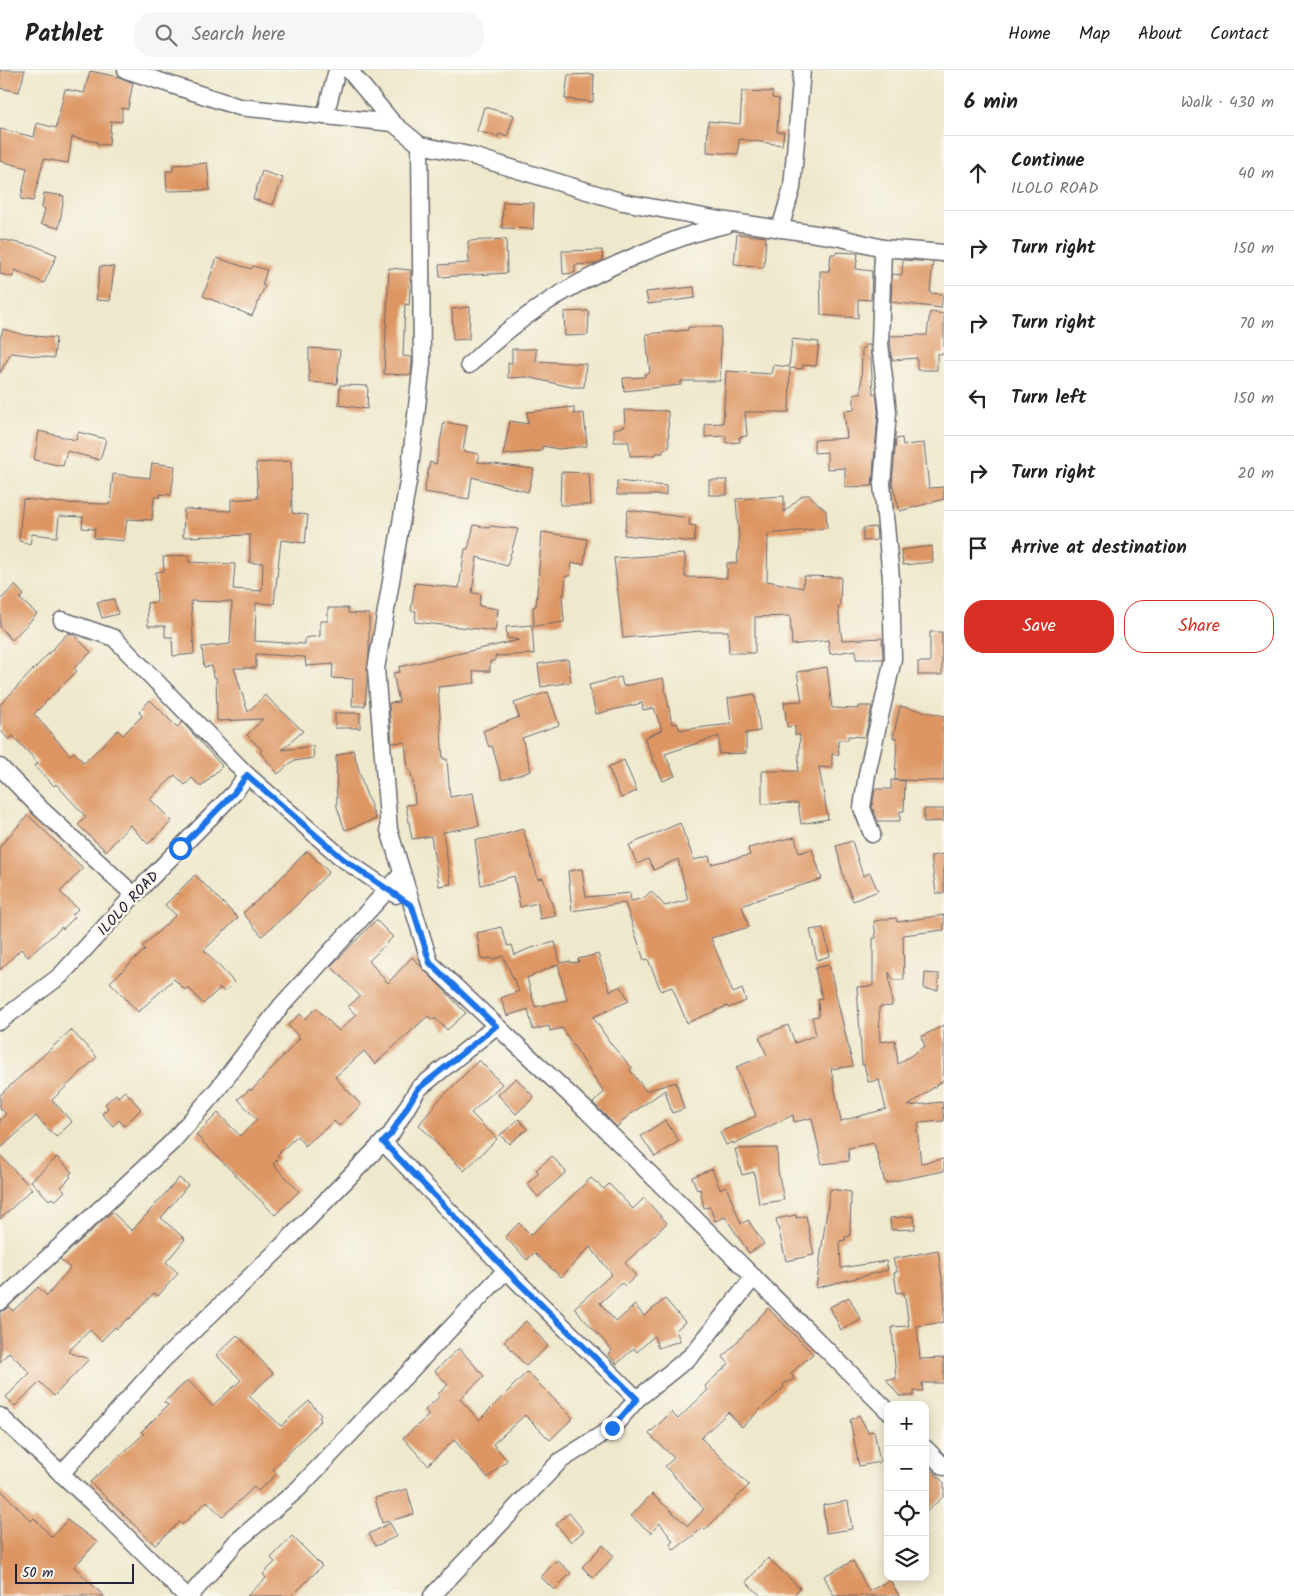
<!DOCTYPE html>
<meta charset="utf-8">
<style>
body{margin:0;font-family:Kalam,sans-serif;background:#f6f6f6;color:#222}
.controls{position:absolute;right:15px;bottom:15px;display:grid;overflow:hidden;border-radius:10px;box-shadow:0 2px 12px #0003}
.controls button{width:45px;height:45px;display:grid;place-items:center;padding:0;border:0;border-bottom:1px solid #e0e0e0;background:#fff;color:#222;font:25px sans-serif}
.scale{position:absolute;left:15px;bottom:12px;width:119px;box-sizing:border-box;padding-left:5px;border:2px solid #22223b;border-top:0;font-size:14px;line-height:18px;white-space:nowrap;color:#22223b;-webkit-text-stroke:4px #fbf7ec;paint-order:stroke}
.stop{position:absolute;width:15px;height:15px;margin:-11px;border:4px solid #1a73e8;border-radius:50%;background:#fff}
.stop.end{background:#1a73e8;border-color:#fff;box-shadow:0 1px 5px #0008}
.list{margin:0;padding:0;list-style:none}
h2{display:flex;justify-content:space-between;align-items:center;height:65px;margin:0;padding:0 20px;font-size:21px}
h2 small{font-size:16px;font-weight:400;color:#767676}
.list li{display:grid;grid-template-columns:32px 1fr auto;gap:15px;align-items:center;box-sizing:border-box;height:75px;padding:0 20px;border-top:1px solid #e0e0e0}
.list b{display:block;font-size:19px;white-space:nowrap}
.list p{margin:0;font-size:16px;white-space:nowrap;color:#767676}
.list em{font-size:16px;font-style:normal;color:#767676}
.actions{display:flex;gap:10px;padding:15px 20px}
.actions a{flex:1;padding:11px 0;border:1px solid #d93025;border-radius:20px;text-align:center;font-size:18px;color:#d93025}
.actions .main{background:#d93025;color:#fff}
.icon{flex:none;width:28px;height:28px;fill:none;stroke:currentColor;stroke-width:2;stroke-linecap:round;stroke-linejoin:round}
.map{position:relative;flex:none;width:944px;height:1526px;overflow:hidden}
header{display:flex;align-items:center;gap:30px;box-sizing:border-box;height:70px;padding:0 25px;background:#fff;border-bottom:1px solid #e0e0e0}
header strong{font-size:24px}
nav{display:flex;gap:28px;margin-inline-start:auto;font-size:18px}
.search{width:350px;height:45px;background:#f6f6f6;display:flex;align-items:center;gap:12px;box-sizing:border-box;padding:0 18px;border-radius:20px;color:#767676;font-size:19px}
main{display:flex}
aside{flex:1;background:#fff}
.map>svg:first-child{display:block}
.building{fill:#dd9664;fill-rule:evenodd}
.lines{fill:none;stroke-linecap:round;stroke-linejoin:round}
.street-casing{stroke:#69676e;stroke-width:19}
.street{stroke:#fff;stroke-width:16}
.route{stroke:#1a73e8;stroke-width:6}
.labels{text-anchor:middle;stroke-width:5;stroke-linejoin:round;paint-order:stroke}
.street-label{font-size:15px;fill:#22223b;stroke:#fbf7ec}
</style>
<header>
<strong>Pathlet</strong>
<div class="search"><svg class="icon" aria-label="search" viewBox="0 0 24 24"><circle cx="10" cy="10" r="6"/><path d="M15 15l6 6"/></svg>Search here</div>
<nav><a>Home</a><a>Map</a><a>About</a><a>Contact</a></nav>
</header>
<main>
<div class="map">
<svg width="944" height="1526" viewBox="0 0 944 1526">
<rect width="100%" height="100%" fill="#fbf7ec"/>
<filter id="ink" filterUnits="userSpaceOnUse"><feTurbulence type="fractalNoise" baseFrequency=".02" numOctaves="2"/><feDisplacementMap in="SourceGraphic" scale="10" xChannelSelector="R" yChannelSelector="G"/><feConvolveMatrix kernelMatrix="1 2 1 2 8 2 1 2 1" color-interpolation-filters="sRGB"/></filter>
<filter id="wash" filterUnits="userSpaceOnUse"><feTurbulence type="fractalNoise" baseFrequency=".0096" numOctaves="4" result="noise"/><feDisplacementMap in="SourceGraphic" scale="20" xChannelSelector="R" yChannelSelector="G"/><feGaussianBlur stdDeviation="1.12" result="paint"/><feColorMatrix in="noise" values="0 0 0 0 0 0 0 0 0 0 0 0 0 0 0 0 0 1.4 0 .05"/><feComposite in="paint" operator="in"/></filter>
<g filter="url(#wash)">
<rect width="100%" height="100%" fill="#eee8cc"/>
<g id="blocks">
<g class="building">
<polygon points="0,0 25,0 19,22 0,18"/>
<polygon points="90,1 119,7 133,13 128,39 122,38 122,52 111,51 109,75 97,74 97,72 72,67 68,93 44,89 33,131 21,129 27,98 0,91 0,59 34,67 37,53 56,58 65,19 84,23"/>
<polygon points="594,4 593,32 565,29 568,5"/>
<polygon points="742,21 773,22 772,28 779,29 777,62 784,62 782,75 739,69 738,84 707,82 708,51 740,54"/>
<polygon points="484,37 514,45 507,67 499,64 498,67 477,61"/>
<polygon points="207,93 210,120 167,121 166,101 173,101 173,95"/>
<polygon points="262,101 283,108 273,135 253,129"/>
<polygon points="44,123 64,126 59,158 41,154 45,139 42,138"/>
<polygon points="503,132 534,133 533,159 502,158"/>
<polygon points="737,164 766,167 764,197 734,194"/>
<polygon points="0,169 32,176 33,175 57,185 44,213 15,200 13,207 0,204"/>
<polygon points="506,169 507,203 440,207 439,195 469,193 468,171"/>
<polygon points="602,180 603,190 595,194 575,195 575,203 563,204 562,181"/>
<polygon points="836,182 858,183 856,199 872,201 871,230 858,229 858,248 821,245 820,201 829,201 831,184 836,184"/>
<polygon points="217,188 251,199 253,196 267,200 262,215 265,216 252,246 203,226"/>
<polygon points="903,190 933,192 930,223 943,224 941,238 891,232 892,204 902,205"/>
<polygon points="100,196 114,197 110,231 96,230"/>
<polygon points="389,198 411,200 409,235 405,234 403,286 412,287 411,305 384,304"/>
<polygon points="694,217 695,228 648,234 646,222"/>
<polygon points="470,237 469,269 453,270 452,239"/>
<polygon points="589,241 588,265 565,266 564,242"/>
<polygon points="930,242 944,244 944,284 937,284 937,300 917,300 917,288 892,290 890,266 927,265"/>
<polygon points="688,257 721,257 720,311 681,311 681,315 624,321 623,308 645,307 644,304 650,303 646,264 688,260"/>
<polygon points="3,259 24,265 56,268 54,288 11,283 0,303 0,269"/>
<polygon points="792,269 819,272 816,296 803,295 802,299 790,298 789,342 745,342 747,366 739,367 740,372 726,373 726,366 705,367 705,354 723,353 726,301 771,304 773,295 789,297"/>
<polygon points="865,275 870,275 873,324 876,324 878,342 872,416 845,417 845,398 827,399 827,382 814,383 814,370 847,368 844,341 854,340 854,324 861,324 862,278 865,278"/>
<polygon points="309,278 340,280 337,314 309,312"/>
<polygon points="512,279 536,279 536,291 586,294 584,317 571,317 527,307 508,308 508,293 512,293"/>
<polygon points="340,315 368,316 367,339 339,335"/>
<polygon points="574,337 574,344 584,343 587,376 558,379 543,376 541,381 503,385 510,351 528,354 527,342"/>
<polygon points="624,340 668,341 669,378 663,379 663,383 656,383 656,385 630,386 629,372 614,372 614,359 625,356"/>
<polygon points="444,352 467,356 463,381 479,384 478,392 534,399 528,422 472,407 469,429 424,422 430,392 436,394"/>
<polygon points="39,361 76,370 78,362 106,369 100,390 67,381 63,396 34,390"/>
<polygon points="902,368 903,375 924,373 929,418 944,417 944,429 900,441 892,414 896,369"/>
<polygon points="291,391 292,443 308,445 305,473 281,470 274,534 256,533 255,571 305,574 305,568 320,566 320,551 328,551 328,538 348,538 348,543 369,544 369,583 365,636 352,636 353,609 332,608 333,594 306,596 305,587 256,584 256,598 234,598 248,642 265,625 303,661 282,680 313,676 314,688 293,691 278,704 260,682 262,680 247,665 263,649 217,651 216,607 213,607 212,596 204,597 202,577 230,574 232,532 191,531 194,584 173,586 172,567 165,567 165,556 148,556 147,533 157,532 156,502 164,501 163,487 189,485 189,492 235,494 233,519 262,521 263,493 250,493 250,465 183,467 184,439 231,441 231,430 258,428 256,393"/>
<polygon points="152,393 175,396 171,425 160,424 160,427 154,427 152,450 127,449 124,471 94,468 95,459 82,458 83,447 59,446 57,467 32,464 30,474 19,471 23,429 63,433 110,434 113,404 150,408"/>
<polygon points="561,402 589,403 591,435 560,435"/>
<rect x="709" y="410" width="18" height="15"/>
<polygon points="617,411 666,416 666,425 617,425"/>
<polygon points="803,425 809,425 826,441 827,458 768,464 767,511 803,518 804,506 841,507 840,537 838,537 842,570 882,568 883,589 856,589 856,580 830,584 828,570 792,575 790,546 755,547 755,583 729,583 728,561 701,561 623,568 614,488 685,484 685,507 727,508 727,493 737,493 739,471 736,429 784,426 784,442"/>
<polygon points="628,440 690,448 689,455 696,456 694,472 624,465"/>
<polygon points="474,455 489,458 490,456 518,459 507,496 477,487 472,523 481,524 479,536 498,539 495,561 415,552 416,541 411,541 415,513 459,518 465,479 468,479"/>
<polygon points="876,457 877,470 863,471 863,458"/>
<polygon points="542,462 587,469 584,494 572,493 570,506 566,506 564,525 562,525 564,552 534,556 533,537 536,536"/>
<polygon points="932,476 933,492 903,495 901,480"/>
<polygon points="15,515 24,525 20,529 37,544 12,570 0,557 0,530"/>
<polygon points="114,529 118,544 102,548 97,532"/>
<polygon points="532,555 534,584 495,586 495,591 490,591 490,601 473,601 475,613 438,617 443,689 447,689 450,727 473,723 479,756 443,762 451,814 439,816 431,766 412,769 406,735 415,734 413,711 410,700 408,700 405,672 392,673 389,633 399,632 393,603 400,602 399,597 519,570 507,568 506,557"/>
<polygon points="930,562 942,562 942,605 918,605 918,592 930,592"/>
<polygon points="68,563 74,565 91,582 74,598 77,601 34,644 70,685 74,682 84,693 118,660 123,665 142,646 139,642 150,630 177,657 182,652 222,696 201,717 192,708 185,715 175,705 150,729 172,751 148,774 130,755 106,781 78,755 86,747 56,714 54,716 35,696 38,693 13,666 9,670 0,660 0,635"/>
<polygon points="568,589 571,612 541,617 538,594"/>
<polygon points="827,597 832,638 859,639 859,636 872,636 865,667 848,666 848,670 838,670 839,685 832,684 832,698 819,697 828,749 801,754 798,733 762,734 762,701 798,701 800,665 795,665 795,656 787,657 784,632 802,631 797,602"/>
<polygon points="621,607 623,616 663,608 672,654 677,653 680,660 731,654 728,628 755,624 760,661 746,663 746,683 719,684 719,666 665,684 675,706 663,711 644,668 662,660 654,638 643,640 642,633 596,644 589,615"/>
<polygon points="548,622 559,655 522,668 531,701 502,710 492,676 489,677 483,661 519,647 514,633"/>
<polygon points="900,636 944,646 944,711 895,710 897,668 893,668"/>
<rect x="335" y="643" width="25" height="15"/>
<polygon points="353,680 364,718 376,749 345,760 337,737 336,686"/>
<polygon points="624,690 637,721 621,728 608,697"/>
<polygon points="891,710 905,711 904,741 900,741 900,751 878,751 872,737 875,719 891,719"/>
<polygon points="924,739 944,739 944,751 924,752"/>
<polygon points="28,745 83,798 60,822 78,839 72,845 75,847 63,859 62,857 28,887 21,879 0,900 0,776"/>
<polygon points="680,753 694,790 709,786 711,794 750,785 748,778 795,767 799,783 812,779 822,809 767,826 742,836 749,857 711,868 733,923 742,919 746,931 728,938 727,936 687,953 672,917 661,921 648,889 644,890 625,833 572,841 568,801 582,799 586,827 630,823 631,831 644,828 651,821 665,836 688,830 678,789 654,800 648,789 637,794 629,775"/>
<polygon points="523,759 538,809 543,808 556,846 540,849 538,833 520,837 514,806 481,815 475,770 496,767"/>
<polygon points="852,771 863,806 870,803 878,821 853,831 844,808 836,776"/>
<polygon points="307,781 329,802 300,832 262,866 243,843 272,817"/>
<polygon points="944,784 944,823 936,823 931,786"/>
<polygon points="195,805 238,848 204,880 234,912 224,922 220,918 203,934 188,917 185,920 174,909 138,942 110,912 145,880 142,877 176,845 165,835"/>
<polygon points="944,845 944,860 903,865 904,910 893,910 889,902 892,936 879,937 880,972 895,970 898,994 925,976 921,967 944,955 944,1010 908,1036 942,1032 944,1051 918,1053 919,1058 917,1059 921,1093 944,1089 944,1101 885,1113 874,1073 848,1078 849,1091 822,1094 812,1048 794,1052 793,1045 733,1074 733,1072 726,1075 720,1062 756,1046 736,997 767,985 759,967 788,955 795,973 816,965 812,947 819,946 818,929 822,928 815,898 829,895 853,996 831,999 841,1051 886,1039 879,1010 868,1012 864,994 862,995 857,917 873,916 873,868 876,868 874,851 896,848 897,852"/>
<polygon points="376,850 393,867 369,891 388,913 412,887 466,943 447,960 435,948 433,950 428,946 375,994 364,981 335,1007 361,1035 339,1056 334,1051 305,1076 297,1066 277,1085 279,1088 273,1094 299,1121 275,1145 196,1065 218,1043 240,1066 257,1050 238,1029 250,1019 251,1021 300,968 288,955 300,944 305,949 316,938 339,961 356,945 348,937 360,926 331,896"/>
<path d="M501 857 508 876 512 875 515 885 528 879 555 872 560 893 570 891 571 893 579 892 578 889 598 884 610 921 621 916 629 931 593 947 611 974 632 998 630 1000 646 1021 676 1012 684 1039 672 1043 665 1020 628 1046 617 1057 593 1033 604 1022 562 958 550 961 549 956 533 960 528 939 507 946 501 928 519 921 503 886 492 890 491 888 481 889 477 863ZM558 894 567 930 535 937 527 908Z"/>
<polygon points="823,858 830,886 817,890 810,860"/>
<polygon points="925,903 939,904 938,920 924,919"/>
<polygon points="71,960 97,987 52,1030 72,1052 56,1067 36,1046 0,1079 0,1050 6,1044 0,1038 0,1025"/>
<polygon points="479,990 502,1014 471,1043 497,1069 464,1101 419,1055 437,1032"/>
<polygon points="516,1008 534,1027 516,1044 498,1025"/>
<polygon points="125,1021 141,1039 124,1056 119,1050 113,1056 102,1044 108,1038 105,1034 116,1024 118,1027"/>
<polygon points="519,1049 527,1059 509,1074 500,1065"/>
<polygon points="665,1050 679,1071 655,1087 641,1066"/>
<polygon points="777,1078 778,1101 784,1130 759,1134 754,1102 742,1105 735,1079"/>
<polygon points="0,1085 32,1119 0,1149"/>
<polygon points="552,1086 566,1102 538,1127 527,1114 539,1103 536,1100"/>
<polygon points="57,1087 72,1102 69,1105 71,1107 61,1117 65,1121 55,1131 52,1128 49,1130 31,1111"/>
<polygon points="712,1099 720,1119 726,1116 741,1154 748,1150 764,1174 749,1183 725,1147 715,1151 710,1137 704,1138 700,1119 697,1120 692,1107"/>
<polygon points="179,1108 188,1115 161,1148 185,1169 166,1192 178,1203 158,1226 154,1223 129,1249 128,1248 117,1259 115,1257 101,1271 90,1260 68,1282 89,1289 54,1326 40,1312 15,1336 6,1327 30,1303 9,1282 0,1292 0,1242 9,1237 13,1241 38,1217 47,1226 70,1198 60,1189 112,1142 132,1161"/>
<polygon points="591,1108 604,1119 609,1114 633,1139 644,1128 667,1153 625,1193 636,1206 625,1216 622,1213 600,1233 616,1252 635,1235 644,1246 665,1229 685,1252 676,1260 680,1271 658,1278 654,1266 637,1282 634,1278 617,1294 608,1284 612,1280 574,1238 612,1204 590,1177 561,1207 534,1183 527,1190 505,1167 519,1153 531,1165"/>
<polygon points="830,1119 851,1122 850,1166 845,1167 845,1170 840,1171 841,1198 886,1191 888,1200 816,1218"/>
<polygon points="796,1145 796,1148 806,1146 814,1185 786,1191 776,1149"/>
<polygon points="914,1146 915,1159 891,1160 890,1148"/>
<polygon points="938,1180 944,1223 944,1252 917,1256 920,1289 944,1288 944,1313 922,1313 923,1321 914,1321 914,1326 899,1326 886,1309 896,1309 892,1257 909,1256 904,1222 897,1223 894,1203 897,1202 893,1189"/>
<polygon points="849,1227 861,1250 841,1260 830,1237"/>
<polygon points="768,1238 813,1284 791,1303 794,1309 783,1314 784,1317 742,1357 728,1342 701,1368 749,1415 705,1460 703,1458 674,1480 670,1474 673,1471 660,1453 651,1463 631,1446 652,1424 688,1456 704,1439 665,1396 674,1388 649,1364 671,1342 678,1349 708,1320 705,1316 729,1294 723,1287"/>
<polygon points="526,1251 548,1276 526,1296 504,1271"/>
<polygon points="237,1265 273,1303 249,1326 281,1356 309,1331 321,1345 319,1347 321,1350 273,1399 277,1404 258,1421 254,1417 222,1447 207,1431 182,1455 180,1452 155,1475 90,1412 144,1364 141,1362 168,1335 164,1332 188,1310 212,1336 241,1310 216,1285"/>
<polygon points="459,1278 484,1306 460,1329 479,1350 527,1302 573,1348 550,1370 525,1345 493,1374 507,1390 488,1408 454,1370 428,1395 403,1368 429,1345 425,1340 440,1326 438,1324 448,1315 435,1301"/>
<polygon points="859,1345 868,1362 874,1361 880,1392 859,1396 850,1350"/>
<polygon points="925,1392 944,1413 944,1426 925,1443"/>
<polygon points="0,1419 31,1451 34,1448 52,1467 67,1450 97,1472 74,1497 104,1526 0,1526"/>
<polygon points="407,1419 414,1444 382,1453 375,1428"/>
<polygon points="848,1431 852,1459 826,1463 823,1435"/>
<polygon points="569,1443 584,1461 571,1472 556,1454"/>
<polygon points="390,1453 397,1466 376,1476 369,1464"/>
<polygon points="292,1466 322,1496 292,1526 247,1526 266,1508 263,1504 275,1492 271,1488"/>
<polygon points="603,1475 614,1486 593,1508 582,1497"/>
<polygon points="768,1488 800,1518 793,1526 761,1526 746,1512"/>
<polygon points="557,1490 571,1503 554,1520 541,1507"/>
<polygon points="853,1491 869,1521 890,1510 899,1526 834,1526 824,1506"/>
</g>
</g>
</g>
<g filter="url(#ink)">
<use href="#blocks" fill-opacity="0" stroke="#69676e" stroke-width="1"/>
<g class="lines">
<defs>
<g id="street">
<polyline points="126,0 239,37 393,53 420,75 422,293 409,406 376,599 389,760 430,893 587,1041 888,1341"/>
<polyline points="349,0 393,53"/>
<polyline points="325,46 337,0"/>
<polyline points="420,75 469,85 623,132 720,150 837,167 883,178 944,183"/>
<polyline points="780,159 792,118 802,0"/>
<path d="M469 295C524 242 570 214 640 184 669 172 696 161 726 155"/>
<polyline points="62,550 114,568 247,705 343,789 396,825"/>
<polyline points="0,697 41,739 134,825"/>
<polyline points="872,764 862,738 867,704 893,589 891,508 882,414 888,342 880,274 883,178"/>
<polyline points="0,951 60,906 134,825 234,723 247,705"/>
<polyline points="383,1072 506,1200 637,1329"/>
<polyline points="0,1232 172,1072 217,1020 281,936 402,804"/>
<polyline points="0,1346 103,1443 186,1526"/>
<polyline points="925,1378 944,1397"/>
<polyline points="61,1404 162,1291 282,1176 391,1064 418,1019 496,956"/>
<polyline points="190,1526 236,1472 298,1419 506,1200"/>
<polyline points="432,1526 560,1391 612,1358 637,1329 692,1285 754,1207"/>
</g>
</defs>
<use href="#street" class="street-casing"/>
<use href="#street" class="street"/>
</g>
</g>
<g class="lines" filter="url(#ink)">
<polyline class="route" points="180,778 234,723 247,705 343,789 412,836 430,893 496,956 418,1019 391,1064 383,1072 506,1200 637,1329 612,1358"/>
</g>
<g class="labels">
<g class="street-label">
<text transform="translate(128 833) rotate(-47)" y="5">ILOLO ROAD</text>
</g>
</g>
</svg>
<div class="controls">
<button>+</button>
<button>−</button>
<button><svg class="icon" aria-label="locate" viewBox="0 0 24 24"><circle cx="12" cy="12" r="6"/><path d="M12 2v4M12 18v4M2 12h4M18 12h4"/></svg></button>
<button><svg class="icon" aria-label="layers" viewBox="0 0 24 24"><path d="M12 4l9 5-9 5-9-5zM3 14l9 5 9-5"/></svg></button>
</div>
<div class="scale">50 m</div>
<div class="stop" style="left:180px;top:778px"></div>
<div class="stop end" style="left:612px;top:1358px"></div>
</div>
<aside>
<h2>6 min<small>Walk · 430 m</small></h2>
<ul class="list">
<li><svg class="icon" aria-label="ahead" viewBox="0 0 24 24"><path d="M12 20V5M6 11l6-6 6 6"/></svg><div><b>Continue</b><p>ILOLO ROAD</p></div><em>40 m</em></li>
<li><svg class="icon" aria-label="right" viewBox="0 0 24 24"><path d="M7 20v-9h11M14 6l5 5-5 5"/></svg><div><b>Turn right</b></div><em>150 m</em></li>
<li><svg class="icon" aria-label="right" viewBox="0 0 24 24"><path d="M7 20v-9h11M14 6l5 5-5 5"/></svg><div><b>Turn right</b></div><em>70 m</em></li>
<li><svg class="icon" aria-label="left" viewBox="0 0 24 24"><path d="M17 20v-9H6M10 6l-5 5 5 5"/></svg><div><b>Turn left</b></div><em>150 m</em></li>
<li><svg class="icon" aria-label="right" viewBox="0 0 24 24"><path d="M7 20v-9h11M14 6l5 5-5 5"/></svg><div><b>Turn right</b></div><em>20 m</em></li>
<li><svg class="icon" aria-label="arrive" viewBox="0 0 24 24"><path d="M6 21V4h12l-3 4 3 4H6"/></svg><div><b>Arrive at destination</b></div></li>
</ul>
<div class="actions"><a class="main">Save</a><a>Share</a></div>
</aside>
</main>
